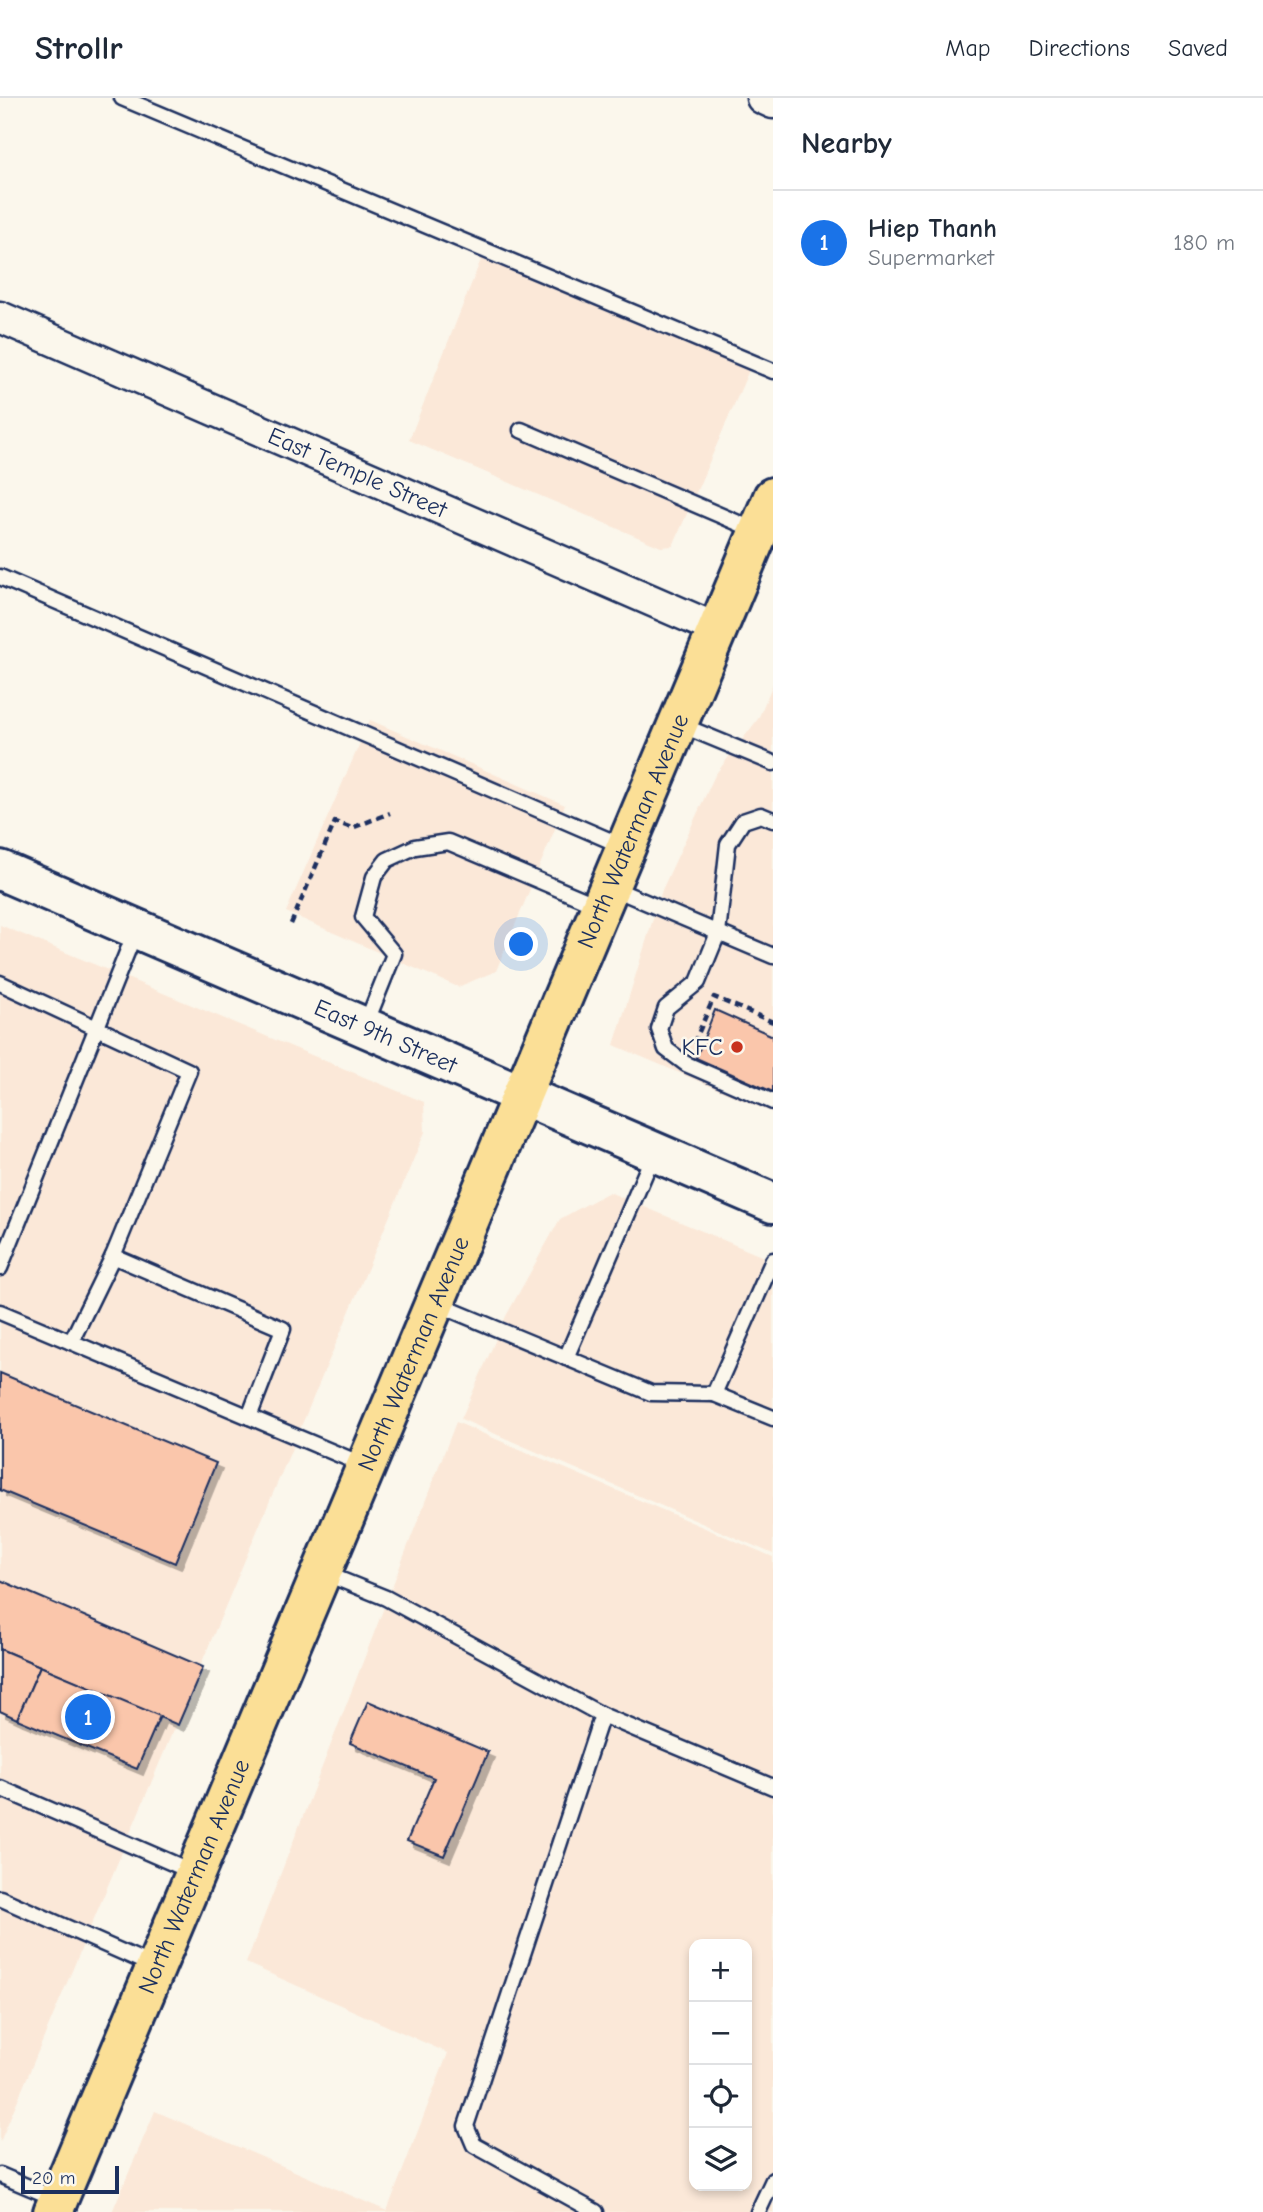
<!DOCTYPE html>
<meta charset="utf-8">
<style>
body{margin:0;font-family:"Comic Neue",sans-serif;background:#f2f2f3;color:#1f2937}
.controls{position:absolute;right:21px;bottom:21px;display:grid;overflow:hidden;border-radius:14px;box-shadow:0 4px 10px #0003}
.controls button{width:63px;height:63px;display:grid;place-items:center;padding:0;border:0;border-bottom:2px solid #e0e1e3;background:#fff;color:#1f2937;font:35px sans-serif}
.scale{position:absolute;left:21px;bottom:18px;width:98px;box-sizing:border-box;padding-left:7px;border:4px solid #1b2f5e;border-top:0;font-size:19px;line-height:24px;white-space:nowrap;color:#1b2f5e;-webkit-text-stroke:5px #fbf7ec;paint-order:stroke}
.you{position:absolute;left:522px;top:847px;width:24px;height:24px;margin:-18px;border:5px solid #fff;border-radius:50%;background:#1a73e8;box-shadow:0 0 0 10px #1a73e833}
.badge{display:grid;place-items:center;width:46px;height:46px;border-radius:50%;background:#1a73e8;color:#fff;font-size:23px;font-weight:700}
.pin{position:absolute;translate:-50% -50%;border:4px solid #fff;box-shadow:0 2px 7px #0006}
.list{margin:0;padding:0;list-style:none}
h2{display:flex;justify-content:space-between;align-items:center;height:91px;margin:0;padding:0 28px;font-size:30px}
h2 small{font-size:23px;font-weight:400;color:#747a83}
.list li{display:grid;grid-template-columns:46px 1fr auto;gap:21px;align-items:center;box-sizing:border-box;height:105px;padding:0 28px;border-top:2px solid #e0e1e3}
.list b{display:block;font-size:26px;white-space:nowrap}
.list p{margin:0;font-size:23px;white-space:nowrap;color:#747a83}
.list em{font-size:23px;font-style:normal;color:#747a83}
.icon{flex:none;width:38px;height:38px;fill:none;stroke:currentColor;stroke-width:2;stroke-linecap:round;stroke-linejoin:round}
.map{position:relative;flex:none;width:773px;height:2114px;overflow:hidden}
header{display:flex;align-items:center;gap:42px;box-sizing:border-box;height:98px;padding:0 35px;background:#fff;border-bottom:2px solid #e0e1e3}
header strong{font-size:33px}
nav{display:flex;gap:38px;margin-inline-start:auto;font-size:24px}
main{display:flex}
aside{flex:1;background:#fff}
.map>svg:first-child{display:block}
.built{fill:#fbe8d8;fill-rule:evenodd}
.building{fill:#fac6ab;stroke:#1b2f5e;stroke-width:2;filter:url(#shadow)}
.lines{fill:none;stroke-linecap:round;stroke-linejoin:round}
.lane-casing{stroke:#1b2f5e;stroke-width:19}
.street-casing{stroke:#1b2f5e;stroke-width:35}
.secondary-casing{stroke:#1b2f5e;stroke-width:44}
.primary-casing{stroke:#1b2f5e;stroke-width:44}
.path{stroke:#1b2f5e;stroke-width:4.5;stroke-dasharray:7 5;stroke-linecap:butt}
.lane{stroke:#fbf7ec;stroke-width:14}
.street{stroke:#fbf7ec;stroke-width:30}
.secondary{stroke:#fbf7ec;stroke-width:38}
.primary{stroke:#fbdf96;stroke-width:38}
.poi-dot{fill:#c8321e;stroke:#fbf7ec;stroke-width:2.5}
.labels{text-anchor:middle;stroke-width:5;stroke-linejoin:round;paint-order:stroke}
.street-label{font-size:24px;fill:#1b2f5e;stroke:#fbf7ec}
.poi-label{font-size:24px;fill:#1b2f5e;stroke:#fbf7ec;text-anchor:end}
</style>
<header>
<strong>Strollr</strong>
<nav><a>Map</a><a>Directions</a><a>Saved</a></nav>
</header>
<main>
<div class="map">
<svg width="773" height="2114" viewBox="0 0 773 2114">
<defs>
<filter id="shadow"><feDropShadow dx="6" dy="6" stdDeviation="0" flood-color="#0004"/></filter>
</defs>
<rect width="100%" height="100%" fill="#fbf7ec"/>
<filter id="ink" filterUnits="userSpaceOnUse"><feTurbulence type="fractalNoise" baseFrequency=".0143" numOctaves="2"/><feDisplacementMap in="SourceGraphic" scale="14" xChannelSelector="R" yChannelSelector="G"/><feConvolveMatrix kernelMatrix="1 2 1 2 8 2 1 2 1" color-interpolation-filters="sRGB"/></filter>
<g filter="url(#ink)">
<g class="built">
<polygon points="488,144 756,256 673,448 661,449 409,342"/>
<polygon points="773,586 773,1015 614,947 662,792 715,677 758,621"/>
<polygon points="370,622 565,707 496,873 458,889 286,814"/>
<polygon points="0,827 424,1004 425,1034 0,2044"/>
<polygon points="609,1094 773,1163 773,1456 461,1321 506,1218 560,1121"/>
<path d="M456 1324 773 1459V2114H112L155 2013 387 2113 448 1955 246 1865ZM694 1846H747V2088H694Z"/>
</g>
<g class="building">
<polygon points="715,912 773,938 773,994 696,960"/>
<polygon points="0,1275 216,1365 175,1465 0,1392"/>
<polygon points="0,1482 203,1569 178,1627 0,1551"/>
<polygon points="0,1551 40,1568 17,1621 0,1613"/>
<polygon points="40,1568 160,1618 137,1671 17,1621"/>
<polygon points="368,1603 488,1654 444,1758 407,1743 434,1680 350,1645"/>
</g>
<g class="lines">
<defs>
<g id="lane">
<polyline points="122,0 773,273"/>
<polyline points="521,332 757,433"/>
<polyline points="0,479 625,749"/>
<polyline points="681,627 773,665"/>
<polyline points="773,722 761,717 743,723 728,746 718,835 698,884 666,910 659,931 666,951 686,966 773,1004"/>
<polyline points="610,789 773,858"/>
<polyline points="0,885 189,973 113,1158 283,1231 249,1319"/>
<polyline points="365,928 394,856 363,819 374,779 387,762 415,749 448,744 599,808"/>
<polyline points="0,1170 136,832"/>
<polyline points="437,1206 651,1295 714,1296 773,1320"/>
<polyline points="0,1214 366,1368"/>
<polyline points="71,1244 113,1158"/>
<polyline points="566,1260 654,1055"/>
<polyline points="714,1296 773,1162"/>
<polyline points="324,1475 386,1500 602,1617 773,1689"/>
<polyline points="0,1690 193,1774"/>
<polyline points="0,1800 156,1869"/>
<polyline points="0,2077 57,2101"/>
<polyline points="596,2114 474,2047 466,2028 602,1617"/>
<polyline points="758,2114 773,2082"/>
</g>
<g id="street">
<polyline points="762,0 773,5"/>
<path id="s1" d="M0 219 717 531"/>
</g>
<g id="secondary">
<path id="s2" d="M0 772 773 1105"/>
</g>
<g id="primary">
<path id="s3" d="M53 2114 773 399"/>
</g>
</defs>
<use href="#lane" class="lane-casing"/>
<use href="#street" class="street-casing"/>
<use href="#secondary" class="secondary-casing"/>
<use href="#primary" class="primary-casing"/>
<g class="path">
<polyline points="291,826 335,724 352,730 390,715"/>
<polyline points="694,945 714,899 773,924"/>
</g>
<use href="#lane" class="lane"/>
<use href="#street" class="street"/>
<use href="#secondary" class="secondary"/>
<use href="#primary" class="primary"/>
</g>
</g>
<circle class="poi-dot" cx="737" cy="949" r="7"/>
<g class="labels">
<g class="street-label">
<text dy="8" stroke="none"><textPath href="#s1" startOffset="390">East Temple Street</textPath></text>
<text dy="8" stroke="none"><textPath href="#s3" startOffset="1498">North Waterman Avenue</textPath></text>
<text dy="8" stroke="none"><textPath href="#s2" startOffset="420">East 9th Street</textPath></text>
<text dy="8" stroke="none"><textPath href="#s3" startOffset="931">North Waterman Avenue</textPath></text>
<text dy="8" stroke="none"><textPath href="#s3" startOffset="364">North Waterman Avenue</textPath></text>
</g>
<g class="poi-label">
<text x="723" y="957">KFC</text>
</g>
</g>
</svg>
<div class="controls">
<button>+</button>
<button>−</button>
<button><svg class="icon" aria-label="locate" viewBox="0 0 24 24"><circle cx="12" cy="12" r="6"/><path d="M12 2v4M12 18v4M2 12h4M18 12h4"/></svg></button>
<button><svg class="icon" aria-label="layers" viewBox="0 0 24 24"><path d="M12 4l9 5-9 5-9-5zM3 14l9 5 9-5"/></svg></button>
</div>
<div class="scale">20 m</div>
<div class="you"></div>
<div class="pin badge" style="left:88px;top:1619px">1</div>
</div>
<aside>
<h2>Nearby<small></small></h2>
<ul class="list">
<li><span class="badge">1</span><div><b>Hiep Thanh</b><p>Supermarket</p></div><em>180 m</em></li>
</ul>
</aside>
</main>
